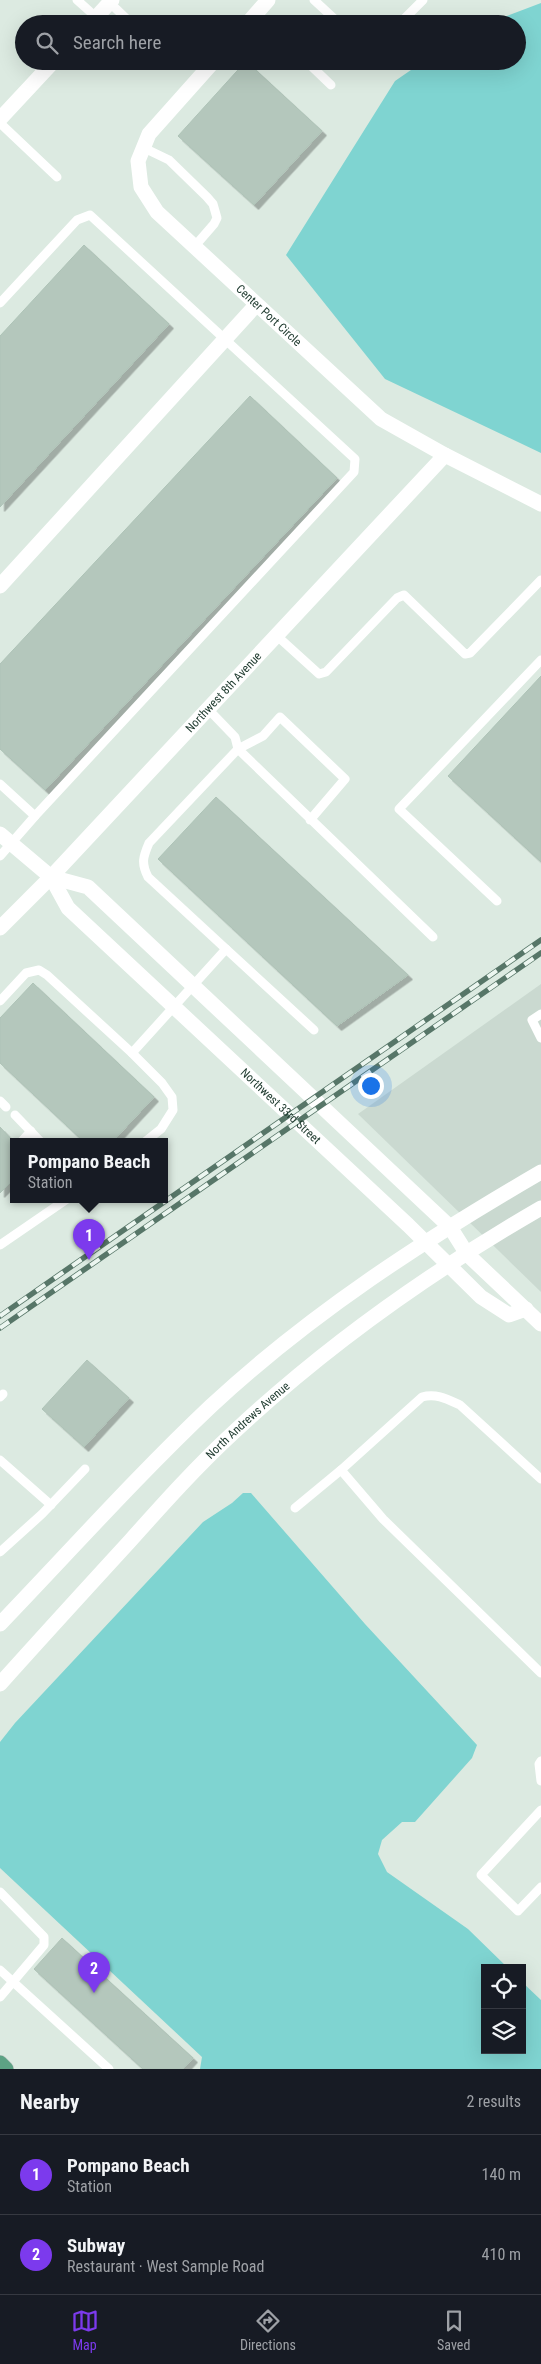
<!DOCTYPE html>
<meta charset="utf-8">
<style>
body{margin:0;font-family:"Roboto Condensed",sans-serif;background:#242831;color:#f1f3f6}
.controls{position:absolute;right:15px;bottom:15px;display:grid;overflow:hidden;border-radius:0px;box-shadow:0 5px 20px #0002}
.controls button{width:45px;height:45px;display:grid;place-items:center;padding:0;border:0;border-bottom:1px solid #363941;background:#171b24;color:#f1f3f6;font:25px sans-serif}
.you{position:absolute;left:370px;top:1085px;width:18px;height:18px;margin:-12px;border:4px solid #fff;border-radius:50%;background:#1a73e8;box-shadow:0 0 0 8px #1a73e833}
.badge{display:grid;place-items:center;width:32px;height:32px;border-radius:50%;background:#7c3aed;color:#fff;font-size:16px;font-weight:700}
.pin{position:absolute;translate:-50% -41px;filter:drop-shadow(0 1px 2px #0008)}
.pin::after{content:'';position:absolute;top:26px;width:18px;height:15px;background:inherit;clip-path:polygon(0 0,100% 0,50% 100%)}
.popup{position:absolute;left:10px;top:1138px;width:158px;height:65px;box-sizing:border-box;display:grid;place-content:center;border-radius:0px;background:#171b24;filter:drop-shadow(0 1px 4px #0005);font-size:16px;white-space:nowrap;color:#9ea1a6}
.popup b{font-size:19px;color:#f1f3f6}
.popup::after{content:'';position:absolute;left:50%;top:100%;margin-left:-10px;border:10px solid transparent;border-top-color:#171b24}
.list{margin:0;padding:0;list-style:none}
h2{display:flex;justify-content:space-between;align-items:center;height:65px;margin:0;padding:0 20px;font-size:21px}
h2 small{font-size:16px;font-weight:400;color:#9ea1a6}
.list li{display:grid;grid-template-columns:32px 1fr auto;gap:15px;align-items:center;box-sizing:border-box;height:80px;padding:0 20px;border-top:1px solid #363941}
.list b{display:block;font-size:19px;white-space:nowrap}
.list p{margin:0;font-size:16px;white-space:nowrap;color:#9ea1a6}
.list em{font-size:16px;font-style:normal;color:#9ea1a6}
.icon{flex:none;width:28px;height:28px;fill:none;stroke:currentColor;stroke-width:2;stroke-linecap:round;stroke-linejoin:round}
.map{position:relative;flex:none;width:541px;height:2069px;overflow:hidden}
.search{position:absolute;background:#171b24;box-shadow:0 5px 20px #0002;left:15px;right:15px;top:15px;height:55px;display:flex;align-items:center;gap:12px;box-sizing:border-box;padding:0 18px;border-radius:28px;color:#9ea1a6;font-size:19px}
.sheet{height:225px;background:#171b24}
nav{display:flex;justify-content:space-around;align-items:center;box-sizing:border-box;height:70px;border-top:1px solid #363941;background:#171b24;font-size:14px;color:#9ea1a6}
nav a{display:grid;justify-items:center;gap:2px}
nav .on{color:#7c3aed}
.map>svg:first-child{display:block}
.built{fill:#cad9d0}
.water{fill:#7fd4d1}
.building{fill:#b4c7bc;stroke:#aec3b7;filter:url(#shadow)}
.lines{fill:none;stroke-linecap:round;stroke-linejoin:round}
.primary-casing{stroke:#c0c8c4;stroke-width:16}
.service{stroke:#fff;stroke-width:9}
.minor{stroke:#fff;stroke-width:15}
.tertiary{stroke:#fff;stroke-width:15}
.primary{stroke:#5da284;stroke-width:15}
.rail-casing{stroke:#577668;stroke-width:5.5}
.rail{stroke:#ecf6f0;stroke-width:4;stroke-dasharray:11;stroke-linecap:butt}
.labels{text-anchor:middle;stroke-width:4.5;stroke-linejoin:round;paint-order:stroke}
.street-label{font-size:12px;fill:#1d392d;stroke:#ecf6f0}
</style>
<div class="map">
<svg width="541" height="2069" viewBox="0 0 541 2069">
<defs>
<filter id="shadow"><feDropShadow dx="4.5" dy="4.5" stdDeviation="0" flood-color="#0004"/></filter>
</defs>
<rect width="100%" height="100%" fill="#dceae1"/>
<polygon class="built" points="541,984 541,1292 358,1114"/>
<g class="water">
<polygon points="541,3 541,453 385,379 286,255 395,81 424,61 517,61 517,24 486,24"/>
<polygon points="243,1493 251,1493 365,1624 477,1745 472,1758 415,1822 402,1822 382,1840 378,1854 387,1872 468,1929 508,1968 485,1968 485,2050 522,2050 522,1982 541,2000 541,2069 200,2069 202,2057 0,1868 0,1742 15,1723 203,1522 232,1503"/>
</g>
<g class="building">
<polygon points="246,61 322,131 254,205 178,136"/>
<polygon points="84,245 169,324 0,507 0,336"/>
<polygon points="250,396 337,478 45,790 0,749 0,664"/>
<polygon points="541,676 541,862 448,776"/>
<polygon points="216,797 408,975 337,1026 158,859"/>
<polygon points="33,983 154,1097 113,1141 83,1141 0,1063 0,1018"/>
<polygon points="0,1127 14,1142 14,1179 0,1193"/>
<polygon points="87,1360 129,1398 84,1447 42,1409"/>
<polygon points="62,1938 193,2058 183,2069 143,2069 34,1969"/>
</g>
<g class="lines">
<defs>
<polyline id="primary" points="0,2063 6,2069"/>
</defs>
<use href="#primary" class="primary-casing"/>
<g class="service">
<polyline points="77,0 96,17"/>
<polyline points="314,0 340,24"/>
<polyline points="110,3 132,24"/>
<polyline points="256,14 266,24"/>
<polyline points="399,24 423,0"/>
<polyline points="306,61 331,85"/>
<polyline points="0,123 57,177"/>
<polyline points="144,148 169,160 207,197 213,204 217,218 214,224 194,247"/>
<polyline points="0,303 77,220 90,215 355,459 354,472 35,816"/>
<polyline points="276,635 319,674 326,672 397,598 404,595 465,654 470,653 541,580"/>
<path d="M208 709 235 737 238 749 149 843C143 857 141 863 148 877L226 949"/>
<polyline points="0,784 35,816 0,856"/>
<polyline points="310,820 345,779 280,717 263,736 238,749 433,937"/>
<polyline points="497,901 399,809 541,660"/>
<polyline points="0,1001 26,973 39,970 47,975 132,1053 162,1083 172,1097 173,1110 161,1129 146,1141"/>
<polyline points="541,1014 532,1020 541,1038"/>
<polyline points="132,1053 226,949 314,1030"/>
<polyline points="0,1101 6,1107"/>
<polyline points="15,1115 40,1141"/>
<polyline points="22,1141 31,1131"/>
<polyline points="0,1245 67,1199"/>
<polyline points="0,1397 3,1394"/>
<polyline points="0,1460 51,1505"/>
<path d="M541 1479 460 1405C447 1399 436 1393 422 1397L341 1470 383 1519 541 1673"/>
<polyline points="295,1508 341,1470"/>
<polyline points="0,1552 42,1514 85,1469"/>
<polyline points="541,1761 539,1764 541,1781"/>
<polyline points="541,1810 481,1875 518,1911 541,1887"/>
<polyline points="0,1892 44,1937 44,1945 0,1997"/>
<polyline points="0,1970 109,2069"/>
</g>
<g class="minor">
<polyline points="90,24 112,0"/>
<polyline points="247,24 268,0"/>
<path id="s1" d="M214 61 149 134 138 161 141 187 157 212 381 419 445 455 541 504"/>
<polyline points="0,119 54,61"/>
<polyline points="0,586 256,305"/>
<polyline points="0,834 51,877 88,887 450,1227 467,1254 541,1324"/>
<path id="s2" d="M51 877 68 908 408 1225 481 1297 509 1315 526 1309"/>
<path id="s3" d="M0 928 51 877 445 455"/>
</g>
<g class="tertiary">
<path d="M0 1624C70 1551 138 1475 211 1406 311 1313 424 1240 541 1172"/>
<path id="s4" d="M0 1684C43 1636 86 1589 130 1541 163 1504 197 1466 234 1432 326 1346 432 1271 541 1208"/>
</g>
<use href="#primary" class="primary"/>
<defs>
<g id="rail">
<polyline points="0,1316 541,940"/>
<polyline points="0,1328 541,953"/>
</g>
</defs>
<use href="#rail" class="rail-casing"/>
<use href="#rail" class="rail"/>
</g>
<g class="labels">
<g class="street-label">
<text dy="4" stroke="none"><textPath href="#s1" startOffset="335">Center Port Circle</textPath></text>
<text dy="4" stroke="none"><textPath href="#s3" startOffset="325">Northwest 8th Avenue</textPath></text>
<text dy="4" stroke="none"><textPath href="#s2" startOffset="326">Northwest 33rd Street</textPath></text>
<text dy="4" stroke="none"><textPath href="#s4" startOffset="362">North Andrews Avenue</textPath></text>
</g>
</g>
</svg>
<div class="controls">
<button><svg class="icon" aria-label="locate" viewBox="0 0 24 24"><circle cx="12" cy="12" r="6"/><path d="M12 2v4M12 18v4M2 12h4M18 12h4"/></svg></button>
<button><svg class="icon" aria-label="layers" viewBox="0 0 24 24"><path d="M12 4l9 5-9 5-9-5zM3 14l9 5 9-5"/></svg></button>
</div>
<div class="you"></div>
<div class="pin badge" style="left:89px;top:1260px">1</div>
<div class="popup"><b>Pompano Beach</b>Station</div>
<div class="pin badge" style="left:94px;top:1993px">2</div>
<div class="search"><svg class="icon" aria-label="search" viewBox="0 0 24 24"><circle cx="10" cy="10" r="6"/><path d="M15 15l6 6"/></svg>Search here</div>
</div>
<section class="sheet">
<h2>Nearby<small>2 results</small></h2>
<ul class="list">
<li><span class="badge">1</span><div><b>Pompano Beach</b><p>Station</p></div><em>140 m</em></li>
<li><span class="badge">2</span><div><b>Subway</b><p>Restaurant · West Sample Road</p></div><em>410 m</em></li>
</ul>
</section>
<nav>
<a class="on"><svg class="icon" aria-label="map" viewBox="0 0 24 24"><path d="M3 6l6-2 6 2 6-2v14l-6 2-6-2-6 2zM9 4v14M15 6v14"/></svg>Map</a>
<a><svg class="icon" aria-label="directions" viewBox="0 0 24 24"><path d="M12 3l9 9-9 9-9-9zM9 14v-3h6M13 9l2 2-2 2"/></svg>Directions</a>
<a><svg class="icon" aria-label="saved" viewBox="0 0 24 24"><path d="M7 4h10v16l-5-4-5 4z"/></svg>Saved</a>
</nav>
